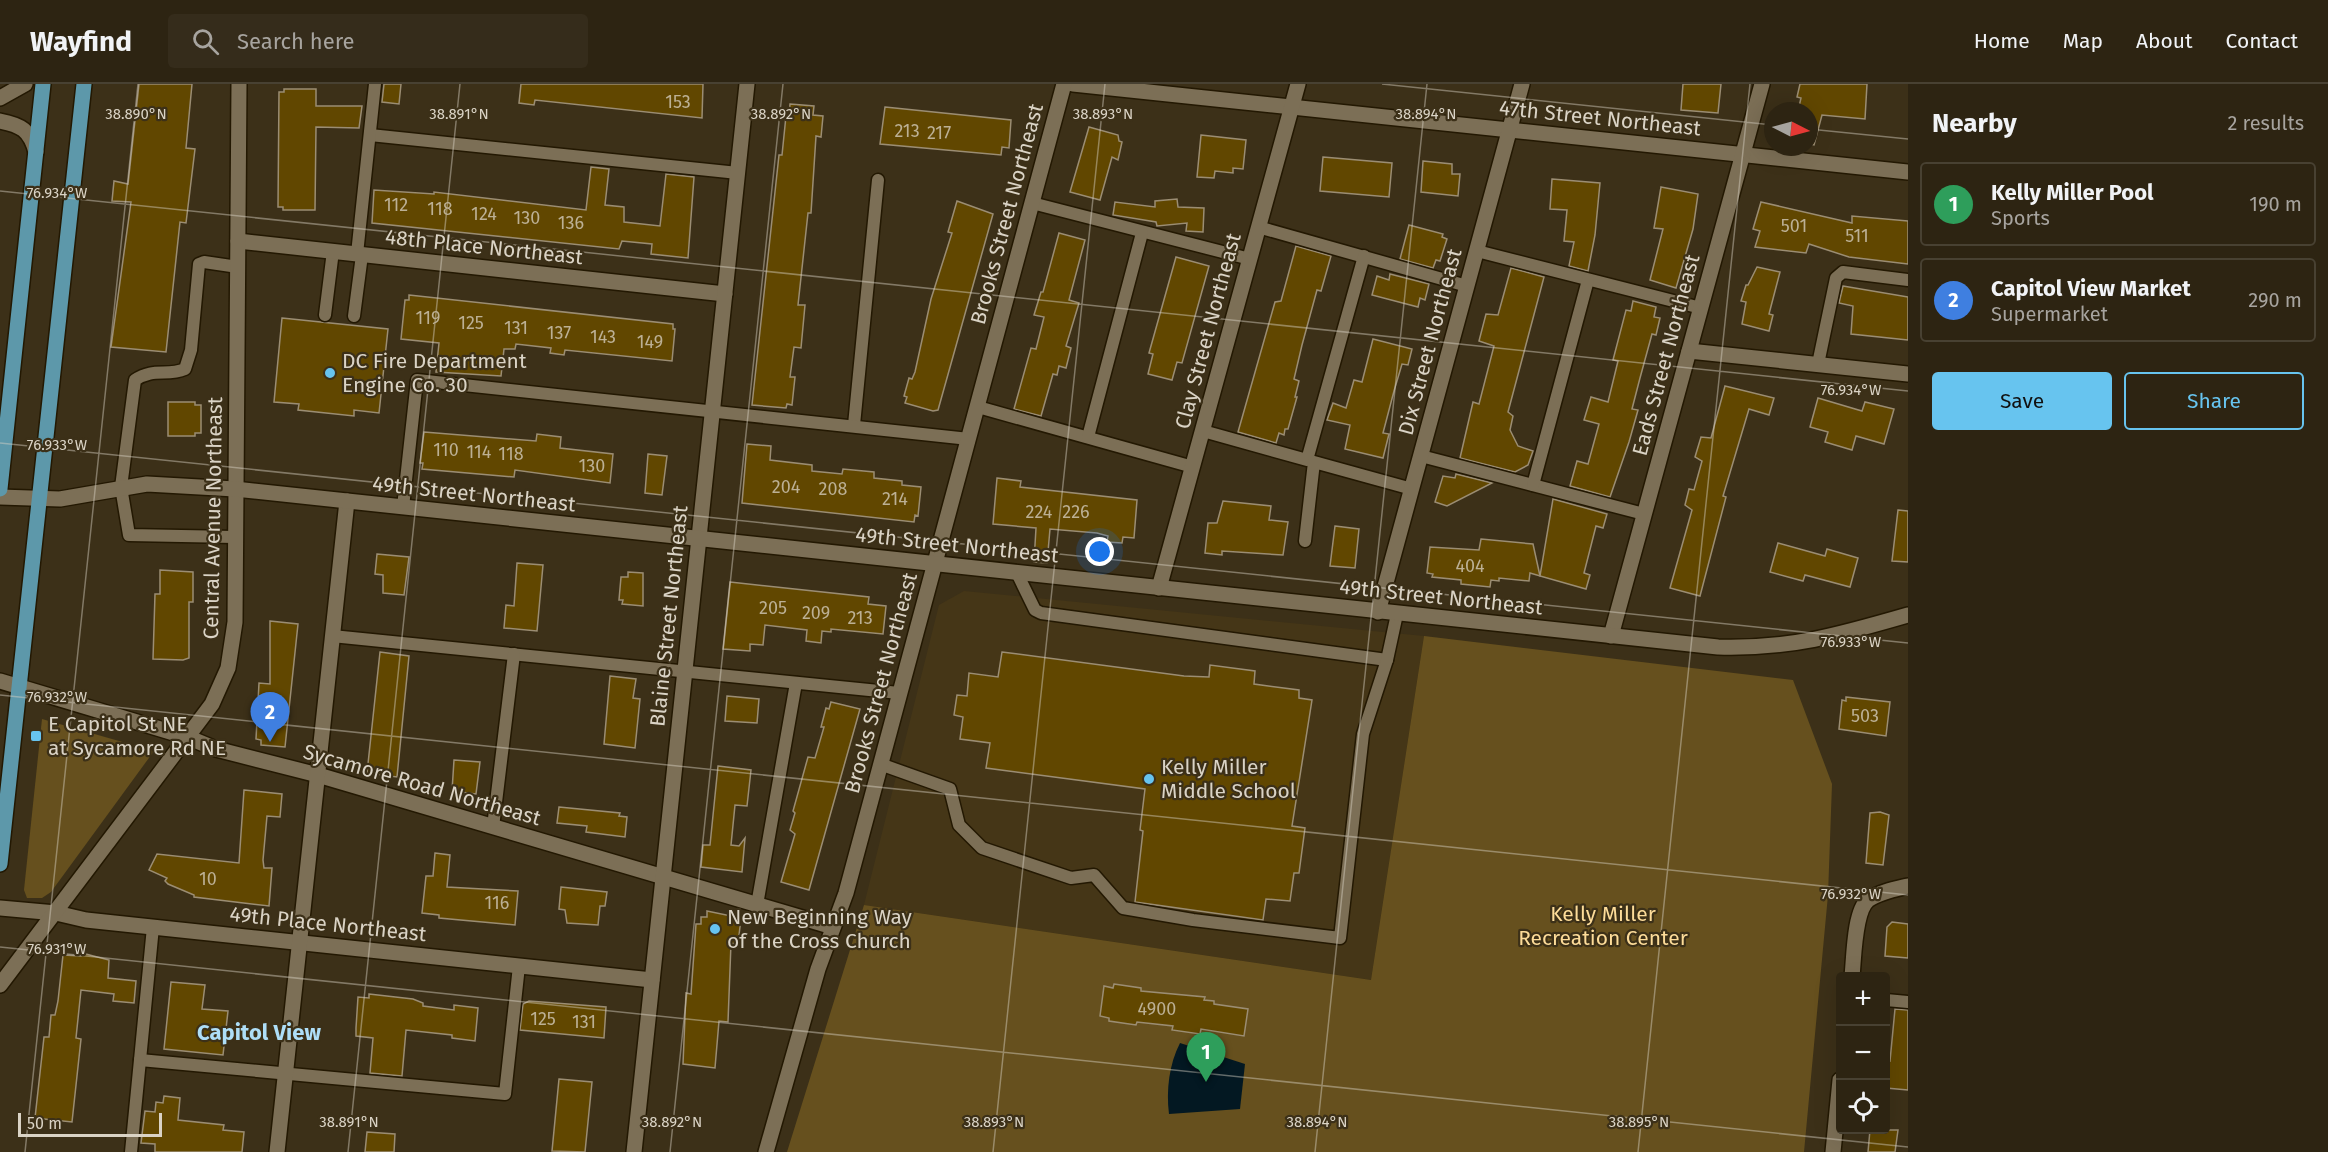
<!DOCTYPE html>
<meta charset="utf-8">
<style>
body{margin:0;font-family:"Fira Sans",sans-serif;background:#352c1b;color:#f1f3f6}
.controls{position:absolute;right:18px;bottom:18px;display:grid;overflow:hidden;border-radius:6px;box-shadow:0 6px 24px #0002}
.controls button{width:54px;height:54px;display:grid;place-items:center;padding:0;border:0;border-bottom:2px solid #484132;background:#2d2412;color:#f1f3f6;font:30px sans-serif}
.compass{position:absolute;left:1764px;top:18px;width:54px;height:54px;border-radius:50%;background:#2d2412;box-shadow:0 6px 24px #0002;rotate:96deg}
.scale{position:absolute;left:18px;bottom:15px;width:144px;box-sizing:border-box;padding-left:6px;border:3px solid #dad3c5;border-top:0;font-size:16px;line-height:21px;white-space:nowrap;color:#dad3c5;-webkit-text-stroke:4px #3c3018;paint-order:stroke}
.you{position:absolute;left:1100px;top:468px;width:21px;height:21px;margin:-15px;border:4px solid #fff;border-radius:50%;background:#1a73e8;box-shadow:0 0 0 9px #1a73e833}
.badge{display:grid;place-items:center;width:39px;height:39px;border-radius:50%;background:#67c4ef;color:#fff;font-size:20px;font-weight:700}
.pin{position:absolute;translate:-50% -50px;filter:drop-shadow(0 2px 3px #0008)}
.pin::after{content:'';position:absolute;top:32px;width:21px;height:18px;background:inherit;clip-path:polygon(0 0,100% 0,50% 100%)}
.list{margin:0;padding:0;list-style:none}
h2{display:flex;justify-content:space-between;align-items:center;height:78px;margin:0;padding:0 24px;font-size:26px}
h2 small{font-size:20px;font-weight:400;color:#a7a49f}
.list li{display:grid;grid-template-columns:39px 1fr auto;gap:18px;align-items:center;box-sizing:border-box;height:84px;margin:0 12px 12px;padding:0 12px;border:2px solid #484132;border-radius:6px}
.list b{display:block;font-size:22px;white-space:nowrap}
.list p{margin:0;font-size:20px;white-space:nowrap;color:#a7a49f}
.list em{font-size:20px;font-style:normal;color:#a7a49f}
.actions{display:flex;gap:12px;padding:18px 24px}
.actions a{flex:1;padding:14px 0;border:2px solid #67c4ef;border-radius:6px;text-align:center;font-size:21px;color:#67c4ef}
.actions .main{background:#67c4ef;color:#111}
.icon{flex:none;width:33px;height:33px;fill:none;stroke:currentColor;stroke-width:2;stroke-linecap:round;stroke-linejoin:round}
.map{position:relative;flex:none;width:1908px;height:1068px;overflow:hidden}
header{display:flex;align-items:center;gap:36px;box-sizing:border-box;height:84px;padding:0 30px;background:#2d2412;border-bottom:2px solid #484132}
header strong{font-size:28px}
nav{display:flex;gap:33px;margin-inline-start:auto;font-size:21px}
.search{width:420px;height:54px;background:#352c1b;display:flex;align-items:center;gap:15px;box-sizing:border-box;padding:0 21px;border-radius:6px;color:#a7a49f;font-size:22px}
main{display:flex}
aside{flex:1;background:#2d2412}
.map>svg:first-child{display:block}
.built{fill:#453617}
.green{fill:#66501e}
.water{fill:#031822}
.building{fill:#614700;stroke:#9b8d73;stroke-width:1.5}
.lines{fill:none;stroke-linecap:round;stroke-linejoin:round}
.service-casing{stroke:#231802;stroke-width:15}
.minor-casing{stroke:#231802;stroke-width:18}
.tertiary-casing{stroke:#231802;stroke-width:18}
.primary-casing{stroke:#231802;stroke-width:18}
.service{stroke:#7c6f56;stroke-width:12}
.minor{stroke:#7c6f56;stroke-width:15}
.tertiary{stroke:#7c6f56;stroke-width:15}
.primary{stroke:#5d98aa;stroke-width:15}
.ticks{fill:none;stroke:#dad3c5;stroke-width:1.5;stroke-opacity:0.45}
.poi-dot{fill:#67c4ef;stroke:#3c3018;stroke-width:2}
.labels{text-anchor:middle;stroke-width:4.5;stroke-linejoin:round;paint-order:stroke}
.number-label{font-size:18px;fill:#bcb094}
.street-label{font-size:21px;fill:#dad3c5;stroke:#3c3018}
.poi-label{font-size:21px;fill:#dad3c5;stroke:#3c3018;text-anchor:start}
.park-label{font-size:21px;fill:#fddc99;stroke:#3c3018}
.neighbourhood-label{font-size:22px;font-weight:bold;fill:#aedef7;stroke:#3c3018}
.ticks-label{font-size:15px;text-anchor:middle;fill:#dad3c5;stroke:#3c3018;stroke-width:4.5;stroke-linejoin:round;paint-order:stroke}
</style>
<header>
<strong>Wayfind</strong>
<div class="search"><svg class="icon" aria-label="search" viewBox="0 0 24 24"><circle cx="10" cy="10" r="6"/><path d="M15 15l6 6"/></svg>Search here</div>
<nav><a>Home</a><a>Map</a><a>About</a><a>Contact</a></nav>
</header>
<main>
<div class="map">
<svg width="1908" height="1068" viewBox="0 0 1908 1068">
<rect width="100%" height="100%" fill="#3c3018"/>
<polygon class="built" points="964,507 1424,552 1371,896 864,821 939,521"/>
<g class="green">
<polygon points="1424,552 1793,596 1832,700 1828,811 1804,1068 787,1068 864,821 1371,896"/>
<polygon points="42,635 154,667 51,808 42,814 27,814 24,806"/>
</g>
<path class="water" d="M1180 959 1245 980 1240 1025 1169 1030C1166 1007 1169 980 1180 959Z"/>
<g class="building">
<polygon points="139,0 192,0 186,64 195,65 186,139 180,138 166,268 111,263 131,118 112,117 114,97 128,100"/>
<polygon points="384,0 401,0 399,20 382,18"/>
<polygon points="521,0 703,0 702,34 535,16 534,21 519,19"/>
<polygon points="1683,0 1721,0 1718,29 1681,26"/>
<polygon points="1800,0 1867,0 1865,35 1822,31 1814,61 1809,60 1809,27 1798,27 1801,14 1797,13"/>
<polygon points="284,5 316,5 316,22 362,22 359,44 316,43 315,126 283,126 283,123 278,123 279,8 284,8"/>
<polygon points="790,20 814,22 813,31 823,32 821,53 816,52 811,129 808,129 798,221 805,221 801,264 794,263 790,293 795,293 792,321 787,320 786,324 752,321 779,71 782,71 786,32 789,33"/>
<polygon points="885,23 1011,36 1009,64 1002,63 1001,71 880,60"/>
<polygon points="1089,43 1118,51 1119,57 1122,58 1118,76 1112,73 1100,116 1070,108"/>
<polygon points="1201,51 1246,56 1243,85 1233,84 1233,89 1215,87 1214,94 1197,93"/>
<polygon points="1323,73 1392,79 1389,113 1320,107"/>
<polygon points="1423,77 1452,80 1452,90 1460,90 1458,112 1421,108"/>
<polygon points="591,83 609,85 605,121 624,123 624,138 660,142 666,90 694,93 688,174 651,170 652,160 622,157 619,165 372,139 374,106 434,110 434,108 586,126"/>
<polygon points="1552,95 1600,99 1595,151 1588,187 1569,182 1574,158 1564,157 1567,126 1550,125"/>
<polygon points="1661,103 1698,110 1693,145 1676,204 1650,196 1663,145 1654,144"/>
<polygon points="1177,115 1178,123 1204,124 1203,148 1186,147 1187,139 1157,142 1156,138 1113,131 1115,118 1155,123 1155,117"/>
<polygon points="957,117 993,130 938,326 933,327 905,319 907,313 904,312 909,294 912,295 915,288 931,215 952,149 948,148"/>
<polygon points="1761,118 1852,139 1852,132 1908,137 1908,180 1849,173 1809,160 1806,169 1755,163 1760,147 1753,145"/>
<polygon points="1409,141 1443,150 1442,153 1447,155 1440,177 1436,176 1433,184 1400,175"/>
<polygon points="1059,149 1085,156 1069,216 1079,219 1066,262 1071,264 1066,284 1059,282 1057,291 1053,290 1041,332 1014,325 1031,264 1036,265 1044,233 1034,231 1041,208 1043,208"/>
<polygon points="1296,162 1331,172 1321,207 1317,206 1302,261 1294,295 1299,297 1295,313 1297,313 1288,345 1285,345 1284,351 1279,349 1276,359 1238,348 1275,218 1281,217"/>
<polygon points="1176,173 1209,182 1182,279 1177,278 1172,296 1148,290 1153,270 1149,269"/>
<polygon points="1757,183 1780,188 1769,230 1773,231 1769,247 1742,240 1746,218 1741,217 1746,201 1748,201"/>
<polygon points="1511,184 1544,193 1508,328 1513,332 1510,346 1518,362 1533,367 1528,381 1515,388 1460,374 1473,318 1479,320 1494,262 1479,257 1486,230 1498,231"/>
<polygon points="1390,190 1429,200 1425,216 1420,214 1418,223 1372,211 1377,192 1389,196"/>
<polygon points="1843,202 1908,213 1908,256 1851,250 1853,222 1839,219"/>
<polygon points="409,211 673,240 673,245 675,245 672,277 565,266 564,271 550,269 551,264 516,260 515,265 504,265 501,292 436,288 439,259 401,255 405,216 409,216"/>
<polygon points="1633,217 1656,223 1654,233 1660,234 1656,251 1652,250 1640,294 1632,325 1638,326 1629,358 1610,413 1570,402 1577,377 1588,380 1599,340 1584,336 1591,313 1608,318 1618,277 1613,276 1626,226 1631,227"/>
<polygon points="282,234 388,245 379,329 354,326 354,332 298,326 299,320 274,318"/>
<polygon points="1373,255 1412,265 1408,281 1402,280 1394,307 1383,349 1389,350 1383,374 1345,365 1350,341 1327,336 1333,319 1346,324 1354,296 1362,298"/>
<polygon points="1725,302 1774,314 1769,331 1749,325 1723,412 1726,413 1700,512 1670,504 1692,426 1685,421 1689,405 1694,406 1702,377 1695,373 1701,353 1711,354"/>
<polygon points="1818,314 1862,327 1865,318 1894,325 1884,360 1856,352 1852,366 1825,358 1828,348 1810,343"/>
<polygon points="168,318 195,318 195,321 201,321 201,349 195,349 195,352 168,352"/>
<polygon points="424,348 536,357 537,350 561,353 560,364 613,370 610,399 515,386 514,393 422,385 423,379 420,379"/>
<polygon points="747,360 771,362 770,376 812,381 812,387 842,390 843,385 874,388 874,394 902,397 902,401 921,403 918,432 915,431 914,438 742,419"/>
<polygon points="648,370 667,372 662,411 645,409"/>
<polygon points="1456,390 1492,399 1447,422 1435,418 1443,392 1455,394"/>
<polygon points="997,394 1021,397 1020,403 1137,416 1134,454 1123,453 1122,459 1107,458 1108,452 1097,449 1050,445 1047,479 1034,478 1036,444 993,440"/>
<polygon points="1553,415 1607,430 1603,444 1596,442 1584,489 1590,491 1586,505 1540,492"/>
<polygon points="1223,417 1271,422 1269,436 1288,438 1283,471 1222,467 1222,471 1205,469 1208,439 1217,439"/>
<polygon points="1898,426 1908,427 1908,478 1892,477"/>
<polygon points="1335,442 1359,445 1355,484 1330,482"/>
<polygon points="1481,455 1533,460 1540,492 1530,489 1529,497 1499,494 1499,497 1491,496 1490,503 1461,500 1461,496 1432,493 1433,490 1427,489 1430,463 1479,466"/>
<polygon points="1778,459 1825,472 1827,465 1858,474 1850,503 1805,491 1803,497 1770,488"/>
<polygon points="377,470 409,473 404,511 383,509 383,491 375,490"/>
<polygon points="517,479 543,481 537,547 504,544 506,521 514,522"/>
<polygon points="160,486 193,488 193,518 189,518 189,574 183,576 153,575 155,510 160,510"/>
<polygon points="628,488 643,489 643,522 622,520 623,516 619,516 621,493 628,493"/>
<polygon points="730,498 869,513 868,520 886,522 883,550 831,545 831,548 822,547 821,559 806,557 807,546 765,541 763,561 750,560 750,567 723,565"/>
<polygon points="270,537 298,540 285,663 261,661 261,656 256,655 259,599 270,600"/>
<polygon points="380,568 409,572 397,693 367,689"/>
<polygon points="1002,568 1184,592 1209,593 1210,581 1255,587 1254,600 1299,606 1299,614 1312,616 1292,742 1305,744 1299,789 1294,789 1290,817 1266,815 1263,836 1135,818 1143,747 1140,746 1145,705 986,684 990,659 960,655 963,633 954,631 957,611 967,612 969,589 998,593"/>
<polygon points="610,592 636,595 633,614 640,615 635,664 604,660"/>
<polygon points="727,612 759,615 757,639 725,637"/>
<polygon points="1846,613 1890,618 1886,652 1839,645 1842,616 1846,617"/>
<polygon points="831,618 860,625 809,806 781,798 795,750 790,746 795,729 793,727 808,673 815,674 824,643 821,643 826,624 829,625"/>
<polygon points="454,676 480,678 476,710 452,707"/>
<polygon points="718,682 751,686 747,722 735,721 731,761 739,762 745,754 742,788 701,783 703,761 710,761"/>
<polygon points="244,706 282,710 280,733 267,732 263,776 264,784 272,784 269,822 194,813 194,811 168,800 165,797 167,794 149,786 157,770 239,779"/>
<polygon points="559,723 620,729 619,732 627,733 625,753 586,748 587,742 557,739"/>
<polygon points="1880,728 1889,731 1883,781 1866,779 1870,729"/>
<polygon points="435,769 450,771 447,803 518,807 515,841 439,834 439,831 422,829 426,792 433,792"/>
<polygon points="561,803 607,808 605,822 600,822 598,841 567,839 565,826 559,825"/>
<polygon points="707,827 741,834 738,860 731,859 728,938 719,937 715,984 683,980 686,909 691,910 696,840 701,840 701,833 707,833"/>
<polygon points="1892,838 1908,840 1908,874 1885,872 1887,843"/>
<polygon points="82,869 109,876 108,894 136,897 134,919 113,917 114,910 81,906 76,954 81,955 72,1038 35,1034 44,953 49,953 51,931 55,931 58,917 63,871 81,872"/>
<polygon points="171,898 205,901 202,925 228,927 223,971 164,965"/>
<polygon points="1114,900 1141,904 1141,907 1205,913 1204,916 1214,917 1214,920 1248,925 1244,952 1201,945 1200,950 1172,946 1173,942 1137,938 1136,941 1109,937 1109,934 1100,932 1104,902 1113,904"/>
<polygon points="369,910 413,915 423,919 423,922 454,926 454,921 478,924 475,957 452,954 452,951 406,946 402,992 370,989 373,954 356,952 356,944 358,913 369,914"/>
<polygon points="529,917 606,923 604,954 520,946 523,920"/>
<polygon points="1895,925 1908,926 1908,1006 1886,1004 1886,976 1890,977"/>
<polygon points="559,995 592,998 585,1068 552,1067"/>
<polygon points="164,1012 180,1014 178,1036 224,1041 223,1046 244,1048 242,1068 155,1068 155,1060 141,1059 145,1027 155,1028 156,1018 163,1019"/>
<polygon points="1870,1046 1898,1046 1895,1068 1868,1068"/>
<polygon points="367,1048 395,1050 394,1068 365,1068"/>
</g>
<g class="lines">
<defs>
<g id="service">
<polyline points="370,51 738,89"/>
<polyline points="1032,119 1250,175"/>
<polyline points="1258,143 1467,202"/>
<polyline points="1477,167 1701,224"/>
<polyline points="357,170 375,0"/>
<polyline points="325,231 333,167"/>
<polyline points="354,232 362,171"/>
<polyline points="1818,280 1836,194 1843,188 1908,196"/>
<polyline points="978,323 1193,383"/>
<polyline points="854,341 878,96"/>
<polyline points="1203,347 1307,376 1364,172"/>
<polyline points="1088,353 1142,149"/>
<polyline points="1421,372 1644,430"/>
<polyline points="1533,401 1588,196"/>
<polyline points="403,423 417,296 969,355"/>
<path d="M234 453 129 451 121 403 135 296C154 283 167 293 185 285L191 266 199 180 204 178 238 183"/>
<polyline points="1305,457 1314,378 1412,405"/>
<polyline points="1017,489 1035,526 1041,529 1387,576"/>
<polyline points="332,552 899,609"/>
<polyline points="880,680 950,705 959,741 982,764 1071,794 1094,791 1123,824 1193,836 1340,854 1363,650 1387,576 1397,530"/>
<polyline points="493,743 514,570"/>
<polyline points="757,821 796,599"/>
<polyline points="1886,916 1908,918"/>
<polyline points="140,976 505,1010 519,882"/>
<polyline points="131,1068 153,843"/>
</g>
<g id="minor">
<polyline points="1073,0 1908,88"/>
<polyline points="0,14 25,0"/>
<path d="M0 37C21 41 30 46 36 68"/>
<polyline points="238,157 725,210"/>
<polyline points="1689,267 1908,290"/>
<polyline points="1159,504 1298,0"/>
<polyline points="1378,528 1522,0"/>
<polyline points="1611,552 1762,0"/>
<polyline points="0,597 187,653 216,665 318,691 833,843"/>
<polyline points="0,824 56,829 86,836 652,896"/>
<path d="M1852 892C1854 875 1854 827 1868 816 1879 808 1895 805 1908 802"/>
<polyline points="0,901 212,620 228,584 235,538 239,0"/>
<polyline points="277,1068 347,417"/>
<polyline points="634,1068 747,0"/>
<polyline points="766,1068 818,885 846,809 1064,0"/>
<polyline points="1833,1068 1840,996"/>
</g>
<path id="tertiary" d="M0 413 60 415 147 400 235 405 1718 563C1791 565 1839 551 1908 531"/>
<g id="primary">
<polyline points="0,405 43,0"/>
<polyline points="0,780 84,0"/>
</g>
</defs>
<use href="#service" class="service-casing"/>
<use href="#minor" class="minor-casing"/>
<use href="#tertiary" class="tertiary-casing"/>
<use href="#primary" class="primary-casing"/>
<use href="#service" class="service"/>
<use href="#minor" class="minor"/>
<use href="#tertiary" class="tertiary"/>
<use href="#primary" class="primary"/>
</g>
<path class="ticks" d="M1382 0 1773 41M1809 45 1908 55M0 107 1908 307M0 359 1908 559M0 611 1908 811M0 863 1908 1063M25 1068 138 0M348 1068 460 0M670 1068 783 0M993 1068 1105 0M1315 1068 1427 0M1638 1068 1750 0"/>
<g class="poi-dot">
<circle cx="330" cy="289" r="6"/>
<rect x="30" y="646" width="12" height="12" rx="3"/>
<circle cx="1149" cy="695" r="6"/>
<circle cx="715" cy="845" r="6"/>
</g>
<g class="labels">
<g class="number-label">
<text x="678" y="24">153</text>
<text x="907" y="53">213</text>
<text x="939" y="55">217</text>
<text x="396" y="127">112</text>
<text x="440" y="131">118</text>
<text x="484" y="136">124</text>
<text x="527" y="140">130</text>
<text x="571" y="145">136</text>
<text x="1794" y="148">501</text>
<text x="1857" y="158">511</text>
<text x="428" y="240">119</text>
<text x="471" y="245">125</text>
<text x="516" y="250">131</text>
<text x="559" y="255">137</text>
<text x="603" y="259">143</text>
<text x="650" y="264">149</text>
<text x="446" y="372">110</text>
<text x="479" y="374">114</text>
<text x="511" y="376">118</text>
<text x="592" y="388">130</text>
<text x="786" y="409">204</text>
<text x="833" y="411">208</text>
<text x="895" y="421">214</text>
<text x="1039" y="434">224</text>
<text x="1076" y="434">226</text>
<text x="1470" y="488">404</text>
<text x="773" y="530">205</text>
<text x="816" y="535">209</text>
<text x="860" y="540">213</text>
<text x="1865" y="638">503</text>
<text x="208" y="801">10</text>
<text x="497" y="825">116</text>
<text x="1157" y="931">4900</text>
<text x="543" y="941">125</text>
<text x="584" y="944">131</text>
</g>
<g class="street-label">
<text transform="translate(1600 34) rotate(6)" y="7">47th Street Northeast</text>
<text transform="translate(1007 130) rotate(-75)" y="7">Brooks Street Northeast</text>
<text transform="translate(484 163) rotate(6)" y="7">48th Place Northeast</text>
<text transform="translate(1208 247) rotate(-75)" y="7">Clay Street Northeast</text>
<text transform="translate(1430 258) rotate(-75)" y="7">Dix Street Northeast</text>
<text transform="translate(1666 271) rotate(-75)" y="7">Eads Street Northeast</text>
<text transform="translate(474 410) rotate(6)" y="7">49th Street Northeast</text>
<text transform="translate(213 434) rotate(-89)" y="7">Central Avenue Northeast</text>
<text transform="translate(957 461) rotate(6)" y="7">49th Street Northeast</text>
<text transform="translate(1441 513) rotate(6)" y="7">49th Street Northeast</text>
<text transform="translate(669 532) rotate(-84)" y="7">Blaine Street Northeast</text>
<text transform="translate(881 599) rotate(-75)" y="7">Brooks Street Northeast</text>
<text transform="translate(422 701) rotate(16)" y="7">Sycamore Road Northeast</text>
<text transform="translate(328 840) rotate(6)" y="7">49th Place Northeast</text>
</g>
<g class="poi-label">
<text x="342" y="284">DC Fire Department<tspan x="342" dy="24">Engine Co. 30</tspan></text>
<text x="48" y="647">E Capitol St NE<tspan x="48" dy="24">at Sycamore Rd NE</tspan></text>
<text x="1161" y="690">Kelly Miller<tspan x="1161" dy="24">Middle School</tspan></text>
<text x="727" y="840">New Beginning Way<tspan x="727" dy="24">of the Cross Church</tspan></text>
</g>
<g class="park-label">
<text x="1603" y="837">Kelly Miller<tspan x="1603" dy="24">Recreation Center</tspan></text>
</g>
<g class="neighbourhood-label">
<text x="259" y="956">Capitol View</text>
</g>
</g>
<g class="ticks-label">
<text x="136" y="35">38.890°N</text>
<text x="459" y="35">38.891°N</text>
<text x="781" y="35">38.892°N</text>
<text x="1103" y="35">38.893°N</text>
<text x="1426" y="35">38.894°N</text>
<text x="57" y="114">76.934°W</text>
<text x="1851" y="311">76.934°W</text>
<text x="57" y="366">76.933°W</text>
<text x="1851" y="563">76.933°W</text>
<text x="57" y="618">76.932°W</text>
<text x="1851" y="815">76.932°W</text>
<text x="57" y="870">76.931°W</text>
<text x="349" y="1043">38.891°N</text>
<text x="672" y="1043">38.892°N</text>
<text x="994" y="1043">38.893°N</text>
<text x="1317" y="1043">38.894°N</text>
<text x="1639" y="1043">38.895°N</text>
</g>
</svg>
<div class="controls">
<button>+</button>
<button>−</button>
<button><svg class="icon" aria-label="locate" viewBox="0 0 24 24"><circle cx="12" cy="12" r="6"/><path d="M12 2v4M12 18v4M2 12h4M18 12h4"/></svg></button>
</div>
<svg class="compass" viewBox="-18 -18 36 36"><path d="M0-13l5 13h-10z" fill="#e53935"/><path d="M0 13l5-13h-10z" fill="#a7a49f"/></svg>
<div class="scale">50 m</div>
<div class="you"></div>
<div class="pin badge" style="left:1206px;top:998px;background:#2e9e5b">1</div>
<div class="pin badge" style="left:270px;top:658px;background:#3f7fe0">2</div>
</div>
<aside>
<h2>Nearby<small>2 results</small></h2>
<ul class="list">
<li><span class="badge" style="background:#2e9e5b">1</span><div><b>Kelly Miller Pool</b><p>Sports</p></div><em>190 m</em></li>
<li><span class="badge" style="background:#3f7fe0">2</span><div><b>Capitol View Market</b><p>Supermarket</p></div><em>290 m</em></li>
</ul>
<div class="actions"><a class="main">Save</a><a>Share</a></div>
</aside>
</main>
